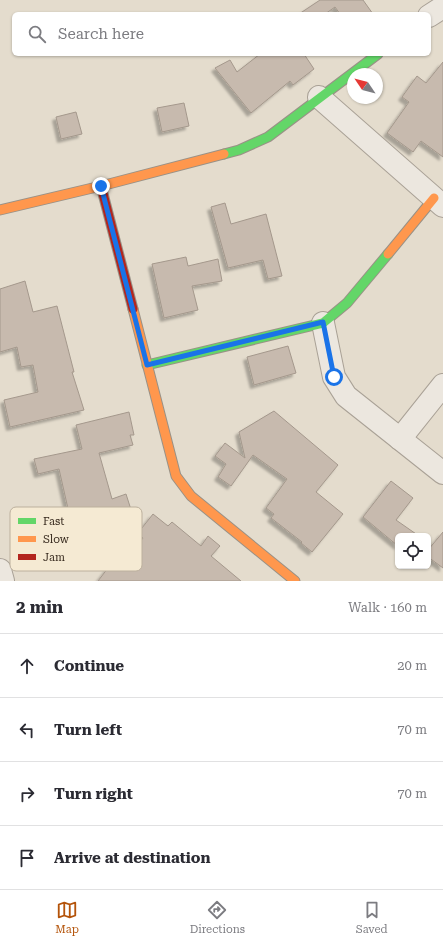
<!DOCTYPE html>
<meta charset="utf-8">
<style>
body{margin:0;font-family:"Roboto Serif",serif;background:#f2f2f3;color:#2b2b33}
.controls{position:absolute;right:12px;bottom:12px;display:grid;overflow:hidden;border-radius:6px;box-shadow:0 1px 3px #0004}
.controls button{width:36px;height:36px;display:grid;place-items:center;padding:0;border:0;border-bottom:1px solid #e1e1e2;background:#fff;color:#2b2b33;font:20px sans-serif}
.compass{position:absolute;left:347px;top:68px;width:36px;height:36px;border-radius:50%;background:#fff;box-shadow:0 1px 3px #0004;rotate:305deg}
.stop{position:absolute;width:12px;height:12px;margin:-9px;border:3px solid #1a73e8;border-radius:50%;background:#fff}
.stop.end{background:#1a73e8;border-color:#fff;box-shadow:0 1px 4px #0008}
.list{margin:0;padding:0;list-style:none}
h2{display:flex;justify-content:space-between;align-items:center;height:52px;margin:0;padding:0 16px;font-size:17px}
h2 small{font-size:13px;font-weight:400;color:#7c7c81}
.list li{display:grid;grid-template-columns:26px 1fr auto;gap:12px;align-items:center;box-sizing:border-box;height:64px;padding:0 16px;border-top:1px solid #e1e1e2}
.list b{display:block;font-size:15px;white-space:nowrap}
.list em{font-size:13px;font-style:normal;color:#7c7c81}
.icon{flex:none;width:22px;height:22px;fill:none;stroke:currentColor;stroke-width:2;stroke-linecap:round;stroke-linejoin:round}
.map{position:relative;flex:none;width:443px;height:581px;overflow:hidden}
.search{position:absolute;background:#fff;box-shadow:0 1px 3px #0004;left:12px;right:12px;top:12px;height:44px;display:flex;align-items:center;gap:10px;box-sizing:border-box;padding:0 14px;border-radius:6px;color:#7c7c81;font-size:15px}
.sheet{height:308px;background:#fff}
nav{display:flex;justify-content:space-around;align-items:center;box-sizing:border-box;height:56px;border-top:1px solid #e1e1e2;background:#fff;font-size:11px;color:#7c7c81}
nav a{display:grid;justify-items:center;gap:2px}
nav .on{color:#b45309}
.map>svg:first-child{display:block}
.building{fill:#c7baae;stroke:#a4988c;filter:url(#shadow)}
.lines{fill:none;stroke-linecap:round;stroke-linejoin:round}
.street-casing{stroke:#a9a196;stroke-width:24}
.fast-casing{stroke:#999186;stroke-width:11}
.slow-casing{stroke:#999186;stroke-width:11}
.jam-casing{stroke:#999186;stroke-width:11}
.street{stroke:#ece7df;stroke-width:22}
.fast{stroke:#63d668;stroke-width:9}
.slow{stroke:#ff974d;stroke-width:9}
.jam{stroke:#b3261e;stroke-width:9}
.route{stroke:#1a73e8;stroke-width:5}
.key{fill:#f5ead3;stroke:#bcb09d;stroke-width:1}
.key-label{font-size:11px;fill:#372a1e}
</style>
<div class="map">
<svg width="443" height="581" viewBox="0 0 443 581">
<defs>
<filter id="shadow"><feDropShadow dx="-3.5" dy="3.5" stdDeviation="1" flood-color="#0004"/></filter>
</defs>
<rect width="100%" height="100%" fill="#e4dccd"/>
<g class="building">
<polygon points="320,0 363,0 373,14 340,14 335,7 325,14 299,14"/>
<polygon points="260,54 304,54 314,69 293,85 290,81 251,113 215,68 230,60 237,72"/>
<polygon points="443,62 443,157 421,141 413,152 387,133 409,102 402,97 417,76 426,83"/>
<polygon points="184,103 189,126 162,132 157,108"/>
<polygon points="76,112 82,134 61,139 56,117"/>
<polygon points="225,203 231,224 266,214 282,276 268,279 263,260 228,268 211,207"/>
<polygon points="186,257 188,266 218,259 222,281 192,286 198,310 164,318 152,264"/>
<polygon points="25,281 33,312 57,306 74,372 72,372 84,410 10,427 4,400 38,392 33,365 21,367 17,347 0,352 0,289"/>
<polygon points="288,346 296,373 254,385 247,357"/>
<polygon points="274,411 338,465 316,492 343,514 312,552 301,543 302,542 271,518 274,514 266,508 287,479 253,455 231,486 218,477 226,464 215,456 225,443 245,458 239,432"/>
<polygon points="129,412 134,435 130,435 133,445 99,453 112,499 126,494 134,519 90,534 93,543 78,548 69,513 59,469 38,474 34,459 82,449 76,425"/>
<polygon points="391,481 413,498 396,520 419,536 398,536 398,546 363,517"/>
<polygon points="153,514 168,526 172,522 201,546 208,536 220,546 211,556 241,581 98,581 111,564 118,569 143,538 138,533"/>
<polygon points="443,532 443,568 428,557 428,550"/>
</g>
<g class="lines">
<defs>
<g id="street">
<polyline points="429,16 443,7"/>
<polyline points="319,97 443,206"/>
<polyline points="323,323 334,377 346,396 443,473"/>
<polyline points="400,439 443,385"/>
<polyline points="0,570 3,581"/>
</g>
<g id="fast">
<polyline points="224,154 239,150 268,137 378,54"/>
<polyline points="147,365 323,323 347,303 388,254"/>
</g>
<g id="slow">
<polyline points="0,210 101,186 224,154"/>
<polyline points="388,254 434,198"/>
<polyline points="133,309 176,476 191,496 295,581"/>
</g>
<polyline id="jam" points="101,186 133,309"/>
</defs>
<use href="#street" class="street-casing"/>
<use href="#fast" class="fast-casing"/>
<use href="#slow" class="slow-casing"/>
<use href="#jam" class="jam-casing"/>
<use href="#street" class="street"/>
<use href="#fast" class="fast"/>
<use href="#slow" class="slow"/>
<use href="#jam" class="jam"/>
</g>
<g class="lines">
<polyline class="route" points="101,186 147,365 323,322 334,377"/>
</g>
<rect x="10" y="507" width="132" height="64" rx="6" class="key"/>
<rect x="18" y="518" width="18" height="6" fill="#63d668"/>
<rect x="18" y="536" width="18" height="6" fill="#ff974d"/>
<rect x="18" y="554" width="18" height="6" fill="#b3261e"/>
<g class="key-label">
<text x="43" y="525">Fast</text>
<text x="43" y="543">Slow</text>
<text x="43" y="561">Jam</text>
</g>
</svg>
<div class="controls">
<button><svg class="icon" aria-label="locate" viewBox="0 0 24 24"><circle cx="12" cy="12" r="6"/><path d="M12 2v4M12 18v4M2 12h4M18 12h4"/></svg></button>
</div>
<svg class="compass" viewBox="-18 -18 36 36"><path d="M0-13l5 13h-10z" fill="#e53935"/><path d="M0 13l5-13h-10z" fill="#7c7c81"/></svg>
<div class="stop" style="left:334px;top:377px"></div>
<div class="stop end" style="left:101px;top:186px"></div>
<div class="search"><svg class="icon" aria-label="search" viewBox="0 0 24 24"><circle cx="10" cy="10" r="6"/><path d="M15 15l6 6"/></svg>Search here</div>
</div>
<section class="sheet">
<h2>2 min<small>Walk · 160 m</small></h2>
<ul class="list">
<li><svg class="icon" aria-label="ahead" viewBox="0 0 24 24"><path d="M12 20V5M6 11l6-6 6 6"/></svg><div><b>Continue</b></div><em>20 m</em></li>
<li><svg class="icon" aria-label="left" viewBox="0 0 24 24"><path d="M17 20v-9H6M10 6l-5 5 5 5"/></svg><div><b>Turn left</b></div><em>70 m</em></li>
<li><svg class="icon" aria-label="right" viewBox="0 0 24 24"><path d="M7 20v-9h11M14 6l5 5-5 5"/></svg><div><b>Turn right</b></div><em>70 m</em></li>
<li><svg class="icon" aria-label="arrive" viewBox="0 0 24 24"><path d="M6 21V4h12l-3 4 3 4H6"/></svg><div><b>Arrive at destination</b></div></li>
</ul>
</section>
<nav>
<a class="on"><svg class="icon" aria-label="map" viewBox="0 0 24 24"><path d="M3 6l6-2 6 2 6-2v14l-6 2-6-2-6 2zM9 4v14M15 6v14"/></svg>Map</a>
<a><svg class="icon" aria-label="directions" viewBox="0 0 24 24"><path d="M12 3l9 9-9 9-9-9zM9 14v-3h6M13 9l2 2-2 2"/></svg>Directions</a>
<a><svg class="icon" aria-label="saved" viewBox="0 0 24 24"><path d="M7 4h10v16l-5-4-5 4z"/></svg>Saved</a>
</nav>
